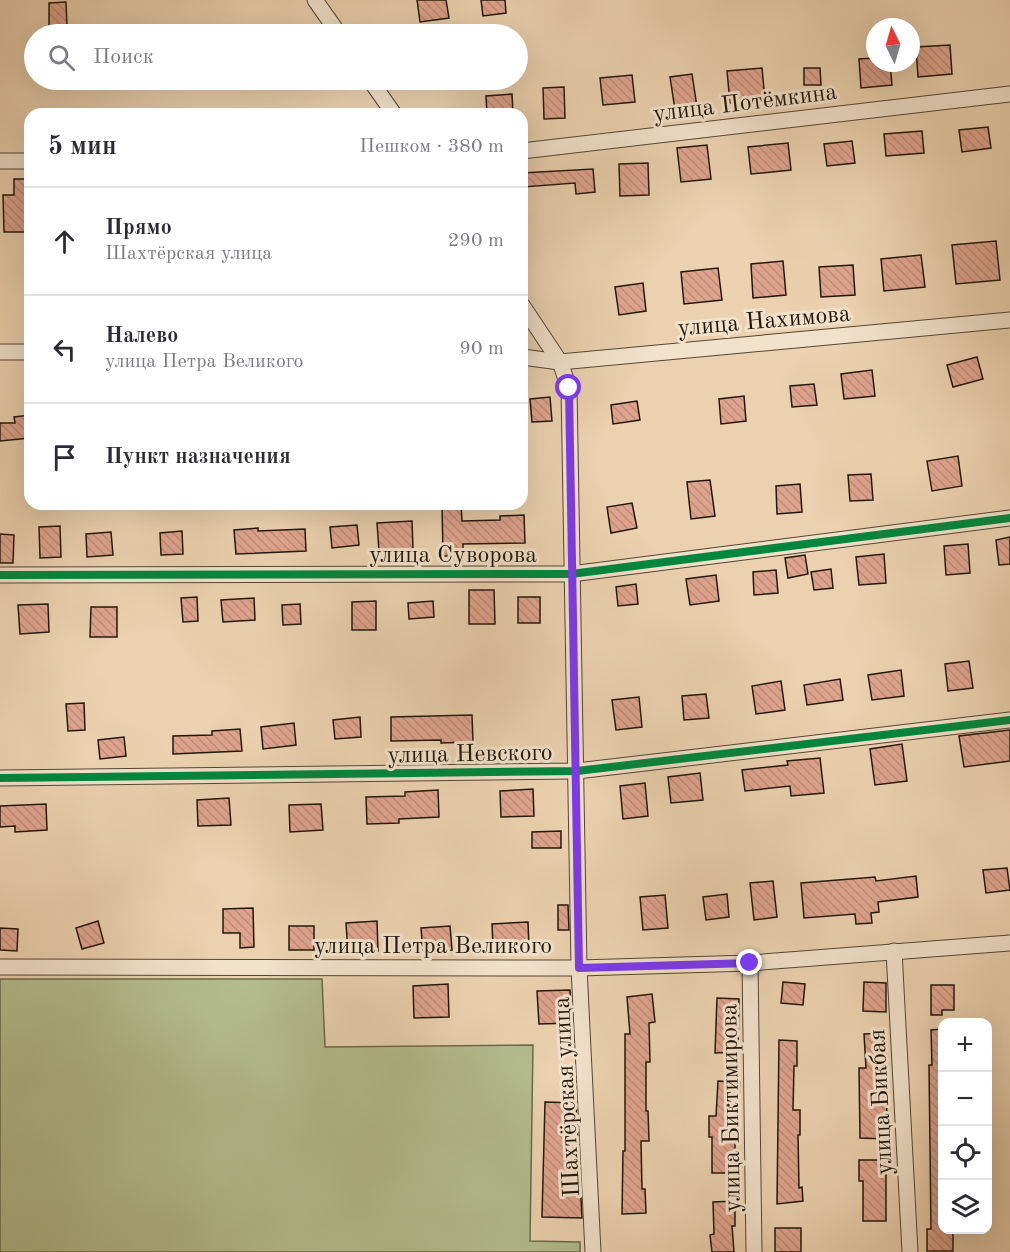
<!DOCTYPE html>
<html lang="ru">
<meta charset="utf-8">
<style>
body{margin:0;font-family:"Old Standard TT",serif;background:#f7f7f7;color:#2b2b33}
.controls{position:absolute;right:18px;bottom:18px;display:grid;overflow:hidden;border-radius:12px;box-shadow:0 6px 24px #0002}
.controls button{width:54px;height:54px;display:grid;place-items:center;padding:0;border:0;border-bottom:2px solid #e1e1e2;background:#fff;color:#2b2b33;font:30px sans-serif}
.compass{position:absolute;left:866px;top:18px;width:54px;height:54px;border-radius:50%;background:#fff;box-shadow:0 6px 24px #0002;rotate:355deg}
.stop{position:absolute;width:18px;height:18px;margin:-14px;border:4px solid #7c3aed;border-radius:50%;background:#fff}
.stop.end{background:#7c3aed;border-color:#fff;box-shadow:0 2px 6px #0008}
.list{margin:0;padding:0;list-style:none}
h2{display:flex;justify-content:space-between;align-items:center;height:78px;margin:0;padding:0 24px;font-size:26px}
h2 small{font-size:20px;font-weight:400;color:#7c7c81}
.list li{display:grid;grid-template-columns:39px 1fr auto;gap:18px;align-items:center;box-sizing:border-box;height:108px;padding:0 24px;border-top:2px solid #e1e1e2}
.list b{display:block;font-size:22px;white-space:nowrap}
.list p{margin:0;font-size:20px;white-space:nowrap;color:#7c7c81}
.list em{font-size:20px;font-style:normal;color:#7c7c81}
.icon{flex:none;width:33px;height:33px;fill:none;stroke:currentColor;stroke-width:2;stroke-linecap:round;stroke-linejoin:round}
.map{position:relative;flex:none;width:1010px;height:1252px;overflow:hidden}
.search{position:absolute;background:#fff;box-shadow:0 6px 24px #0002;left:24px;top:24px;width:504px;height:66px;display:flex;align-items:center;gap:15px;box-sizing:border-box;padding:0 21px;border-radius:33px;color:#7c7c81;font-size:22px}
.panel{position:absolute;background:#fff;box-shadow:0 6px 24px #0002;left:24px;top:108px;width:504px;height:402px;border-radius:18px}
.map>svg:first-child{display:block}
.green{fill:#b3bc8d;stroke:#6a6a4c;stroke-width:1.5}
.building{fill:url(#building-back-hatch);stroke:#21180c;stroke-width:1.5}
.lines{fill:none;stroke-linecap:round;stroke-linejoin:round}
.minor-casing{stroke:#544635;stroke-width:17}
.minor{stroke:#f2e1cb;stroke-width:15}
.cycleway-casing{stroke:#f2e1cb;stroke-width:11}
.cycleway{stroke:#00873e;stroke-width:8}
.route{stroke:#7c3aed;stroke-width:8}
.labels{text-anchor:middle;stroke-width:6;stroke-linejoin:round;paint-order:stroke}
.street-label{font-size:24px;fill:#21180c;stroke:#f2e1cb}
</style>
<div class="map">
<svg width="1010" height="1252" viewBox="0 0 1010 1252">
<defs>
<pattern id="building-back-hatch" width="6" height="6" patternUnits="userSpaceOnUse" patternTransform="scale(1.5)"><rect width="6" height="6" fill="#dfa48e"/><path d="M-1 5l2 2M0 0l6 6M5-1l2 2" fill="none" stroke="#bf8c79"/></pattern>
</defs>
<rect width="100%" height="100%" fill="#ebd1af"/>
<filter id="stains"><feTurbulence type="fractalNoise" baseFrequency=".00333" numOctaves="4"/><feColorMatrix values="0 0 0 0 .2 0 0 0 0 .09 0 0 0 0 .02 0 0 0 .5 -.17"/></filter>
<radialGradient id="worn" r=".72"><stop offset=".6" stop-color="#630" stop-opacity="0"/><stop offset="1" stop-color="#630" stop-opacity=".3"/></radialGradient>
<polygon class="green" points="0,979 322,979 325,1047 533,1045 530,1241 580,1242 580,1252 0,1252"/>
<g class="building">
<polygon points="417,0 446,0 449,18 420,22"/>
<polygon points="481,0 505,0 506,13 483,16"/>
<polygon points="66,2 67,27 49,27 49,3"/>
<polygon points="950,45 952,74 918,77 916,47"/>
<polygon points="875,58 875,63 890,63 892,85 861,88 859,59"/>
<polygon points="762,68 765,100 730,103 727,71"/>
<polygon points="804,68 820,68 821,85 804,85"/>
<polygon points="692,74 697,107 675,110 670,77"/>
<polygon points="632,75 635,102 603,105 600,78"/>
<polygon points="564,87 565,118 544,119 543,88"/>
<polygon points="512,94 513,114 487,114 486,96"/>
<polygon points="988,127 991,148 962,152 959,130"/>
<polygon points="922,131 924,153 886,156 884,134"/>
<polygon points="852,141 855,163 827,166 824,144"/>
<polygon points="788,143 791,170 751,174 748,147"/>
<polygon points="707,145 711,179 681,182 677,148"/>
<polygon points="648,163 649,195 620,196 619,164"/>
<polygon points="593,169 595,192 576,194 575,183 523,187 522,173"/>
<polygon points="14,179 30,179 30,232 4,232 3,195 14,195"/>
<polygon points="996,241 1000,280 956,284 952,245"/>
<polygon points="921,255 925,287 884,291 881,259"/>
<polygon points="783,261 786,295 753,298 751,264"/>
<polygon points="853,265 855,295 821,297 819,267"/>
<polygon points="718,268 722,300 684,304 681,272"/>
<polygon points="643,283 646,311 619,315 615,287"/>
<polygon points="977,357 983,379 953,387 947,365"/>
<polygon points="872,370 875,396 844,399 841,374"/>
<polygon points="814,384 817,405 792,407 790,386"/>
<polygon points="744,396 746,421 721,424 719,399"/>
<polygon points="550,397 552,421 532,422 530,399"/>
<polygon points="637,401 640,420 613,424 611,405"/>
<polygon points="30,415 30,438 0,441 0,423 15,423 14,417"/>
<polygon points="958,456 962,486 932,491 927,461"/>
<polygon points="871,474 873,500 850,501 848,475"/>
<polygon points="710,480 715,516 691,519 687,482"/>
<polygon points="800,484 802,512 777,514 776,486"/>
<polygon points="632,503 637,528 611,533 607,507"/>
<polygon points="442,504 461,504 462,521 500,520 500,516 524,515 525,543 463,544 463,556 443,556"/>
<polygon points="412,521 413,549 379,551 377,523"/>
<polygon points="357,525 359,545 332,548 330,527"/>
<polygon points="60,526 61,557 40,558 39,527"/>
<polygon points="258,528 258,531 305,529 306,551 236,554 234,530"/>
<polygon points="182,531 183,554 161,555 160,533"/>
<polygon points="111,532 113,555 87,557 86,534"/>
<polygon points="0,534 14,535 13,563 0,563"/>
<polygon points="1010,537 1010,564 999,565 996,540"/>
<polygon points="968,544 970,573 946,575 944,546"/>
<polygon points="884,554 886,583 859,585 856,557"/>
<polygon points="805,555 808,574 788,578 785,558"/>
<polygon points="831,569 833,588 814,590 811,572"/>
<polygon points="776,570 778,593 754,595 753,572"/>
<polygon points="716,575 719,601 690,605 686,579"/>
<polygon points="636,584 638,604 618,606 616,587"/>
<polygon points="469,590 494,590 495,624 469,624"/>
<polygon points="197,597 198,621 183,622 181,598"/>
<rect x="518" y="597" width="22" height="26"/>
<polygon points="254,598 255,620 223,622 221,600"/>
<polygon points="376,601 376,630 352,630 352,602"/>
<polygon points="433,601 434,617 409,619 408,603"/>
<polygon points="48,604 49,632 20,634 18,605"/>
<polygon points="300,604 301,624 283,625 282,605"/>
<polygon points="91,607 117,607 117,637 90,637"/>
<polygon points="969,661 973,688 948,691 945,664"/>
<polygon points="901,670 904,696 872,700 868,675"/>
<polygon points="840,679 843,700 807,705 804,685"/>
<polygon points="781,681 785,710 756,714 752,686"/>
<polygon points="706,694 709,718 684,720 682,696"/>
<polygon points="639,697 642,727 616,730 612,700"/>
<polygon points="84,703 85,730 68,731 66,704"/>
<polygon points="472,715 473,742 441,743 441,740 391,741 391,717"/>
<polygon points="360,717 361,737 335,739 333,720"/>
<polygon points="294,723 296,745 263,749 261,727"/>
<polygon points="240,729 242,751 173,754 173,736 212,735 212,731"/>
<polygon points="1010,730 1010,761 964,767 959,736"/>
<polygon points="124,737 126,756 100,759 98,740"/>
<polygon points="902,744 907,781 875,785 870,749"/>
<polygon points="820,758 824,793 791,796 790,786 745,791 742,770 788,765 787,761"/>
<polygon points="700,773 703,800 671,803 668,777"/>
<polygon points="645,783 648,816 623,819 620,786"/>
<polygon points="533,789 534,816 501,817 500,791"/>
<polygon points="438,790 439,817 399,819 399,823 367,824 366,797 405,796 405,792"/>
<polygon points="229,798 231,825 198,826 197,800"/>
<polygon points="46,804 47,830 15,832 15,826 0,827 0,806"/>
<polygon points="321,804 323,830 290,832 289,805"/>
<polygon points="561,831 561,848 532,848 532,832"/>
<polygon points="1007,868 1010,890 986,893 983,870"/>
<polygon points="916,876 918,897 878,902 879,912 871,913 872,923 856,924 855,914 804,918 801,883 875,877 876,881"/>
<polygon points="773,881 777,917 754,920 750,883"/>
<polygon points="727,894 729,917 706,920 703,897"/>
<polygon points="665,895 668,928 643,930 640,897"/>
<polygon points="558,905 568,905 569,930 558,930"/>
<polygon points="253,908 254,947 240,948 240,933 223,933 223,909"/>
<polygon points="98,921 104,943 82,949 76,928"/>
<polygon points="377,921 378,951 348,953 346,923"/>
<polygon points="528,922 529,947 493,948 492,924"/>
<rect x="289" y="926" width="25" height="24"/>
<polygon points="450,926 452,950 423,952 421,928"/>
<polygon points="0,928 18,929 17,951 0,950"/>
<polygon points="783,982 805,984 803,1005 781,1003"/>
<polygon points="864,982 886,983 886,1012 863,1011"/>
<polygon points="448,984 449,1017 414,1018 413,986"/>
<polygon points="931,985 954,985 954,1010 942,1010 942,1015 931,1015"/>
<polygon points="570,990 572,1023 539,1024 537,991"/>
<polygon points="652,994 655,1022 649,1023 650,1062 646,1062 646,1111 648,1111 649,1141 641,1141 642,1189 645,1189 646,1213 622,1214 623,1151 625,1151 625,1034 630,1034 627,997"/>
<polygon points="717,998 739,999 738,1052 715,1053"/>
<polygon points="942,1029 942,1230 953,1230 953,1251 927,1251 927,1229 931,1229 929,1065 932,1065 931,1030"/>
<polygon points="886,1033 887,1139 860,1138 859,1068 866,1068 864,1034"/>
<polygon points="779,1040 797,1041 797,1066 794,1066 793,1110 800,1110 800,1135 798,1135 799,1188 802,1187 803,1201 777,1204"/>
<polygon points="718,1081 740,1082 737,1137 735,1137 735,1173 712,1173 712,1137 709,1137 709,1116 716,1116"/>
<polygon points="545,1102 576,1103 582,1218 542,1217"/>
<polygon points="859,1160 886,1160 886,1221 863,1221 863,1181 859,1181"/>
<polygon points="735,1201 735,1226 732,1226 734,1252 712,1252 710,1235 714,1234 713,1202"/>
<rect x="775" y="1228" width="26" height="24"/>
</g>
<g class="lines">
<defs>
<g id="minor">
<polyline points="315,0 339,34"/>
<polyline points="370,80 394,114"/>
<polyline points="522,151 1010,94"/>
<polyline points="0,161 30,161"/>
<polyline points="522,305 560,362 569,388 579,968 593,1252"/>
<polyline points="0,352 30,352"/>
<polyline points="522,357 560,362 1010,320"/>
<polyline points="0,575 571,574 1010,518"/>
<polyline points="0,778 577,771 1010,720"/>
<polyline points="894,951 910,1252"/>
<polyline points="750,963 754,1252"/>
<polyline points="0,967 579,968 750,963 1010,943"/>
</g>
</defs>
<use href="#minor" class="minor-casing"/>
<use href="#minor" class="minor"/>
<defs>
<g id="cycleway">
<polyline points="0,575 571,574 1010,518"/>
<polyline points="0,778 577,771 1010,720"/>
</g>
</defs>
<use href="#cycleway" class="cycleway-casing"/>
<use href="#cycleway" class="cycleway"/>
</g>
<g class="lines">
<polyline class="route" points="569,388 579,968 750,963"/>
</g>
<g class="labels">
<g class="street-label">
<text transform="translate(745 102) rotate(-7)" y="8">улица Потёмкина</text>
<text transform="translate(764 320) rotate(-5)" y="8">улица Нахимова</text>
<text x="453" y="562">улица Суворова</text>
<text transform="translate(470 753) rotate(-1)" y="8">улица Невского</text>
<text x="433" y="953">улица Петра Великого</text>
<text transform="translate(566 1097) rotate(-93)" y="8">Шахтёрская улица</text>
<text transform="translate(880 1102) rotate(-93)" y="8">улица Бикбая</text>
<text transform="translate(730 1108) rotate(-91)" y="8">улица Биктимирова</text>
</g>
</g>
<rect width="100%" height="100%" filter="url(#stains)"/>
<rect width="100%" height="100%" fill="url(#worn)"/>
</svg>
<div class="controls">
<button>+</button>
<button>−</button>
<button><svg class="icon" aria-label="locate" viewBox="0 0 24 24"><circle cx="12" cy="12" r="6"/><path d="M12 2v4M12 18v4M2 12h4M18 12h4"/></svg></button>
<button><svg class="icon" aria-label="layers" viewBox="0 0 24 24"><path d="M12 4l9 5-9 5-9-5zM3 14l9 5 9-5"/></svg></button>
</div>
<svg class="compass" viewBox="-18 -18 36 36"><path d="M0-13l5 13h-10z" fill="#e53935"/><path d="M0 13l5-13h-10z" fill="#7c7c81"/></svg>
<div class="stop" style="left:569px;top:388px"></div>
<div class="stop end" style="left:750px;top:963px"></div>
<div class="search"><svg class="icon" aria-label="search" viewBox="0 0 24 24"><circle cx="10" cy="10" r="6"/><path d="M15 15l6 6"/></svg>Поиск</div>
<section class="panel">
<h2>5 мин<small>Пешком · 380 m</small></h2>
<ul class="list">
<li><svg class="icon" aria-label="ahead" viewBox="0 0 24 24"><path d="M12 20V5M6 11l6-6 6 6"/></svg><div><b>Прямо</b><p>Шахтёрская улица</p></div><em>290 m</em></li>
<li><svg class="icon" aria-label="left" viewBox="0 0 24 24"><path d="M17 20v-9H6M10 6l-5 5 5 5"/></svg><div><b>Налево</b><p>улица Петра Великого</p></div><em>90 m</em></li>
<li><svg class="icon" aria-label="arrive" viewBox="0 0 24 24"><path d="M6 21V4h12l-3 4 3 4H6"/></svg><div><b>Пункт назначения</b></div></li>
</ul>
</section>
</div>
